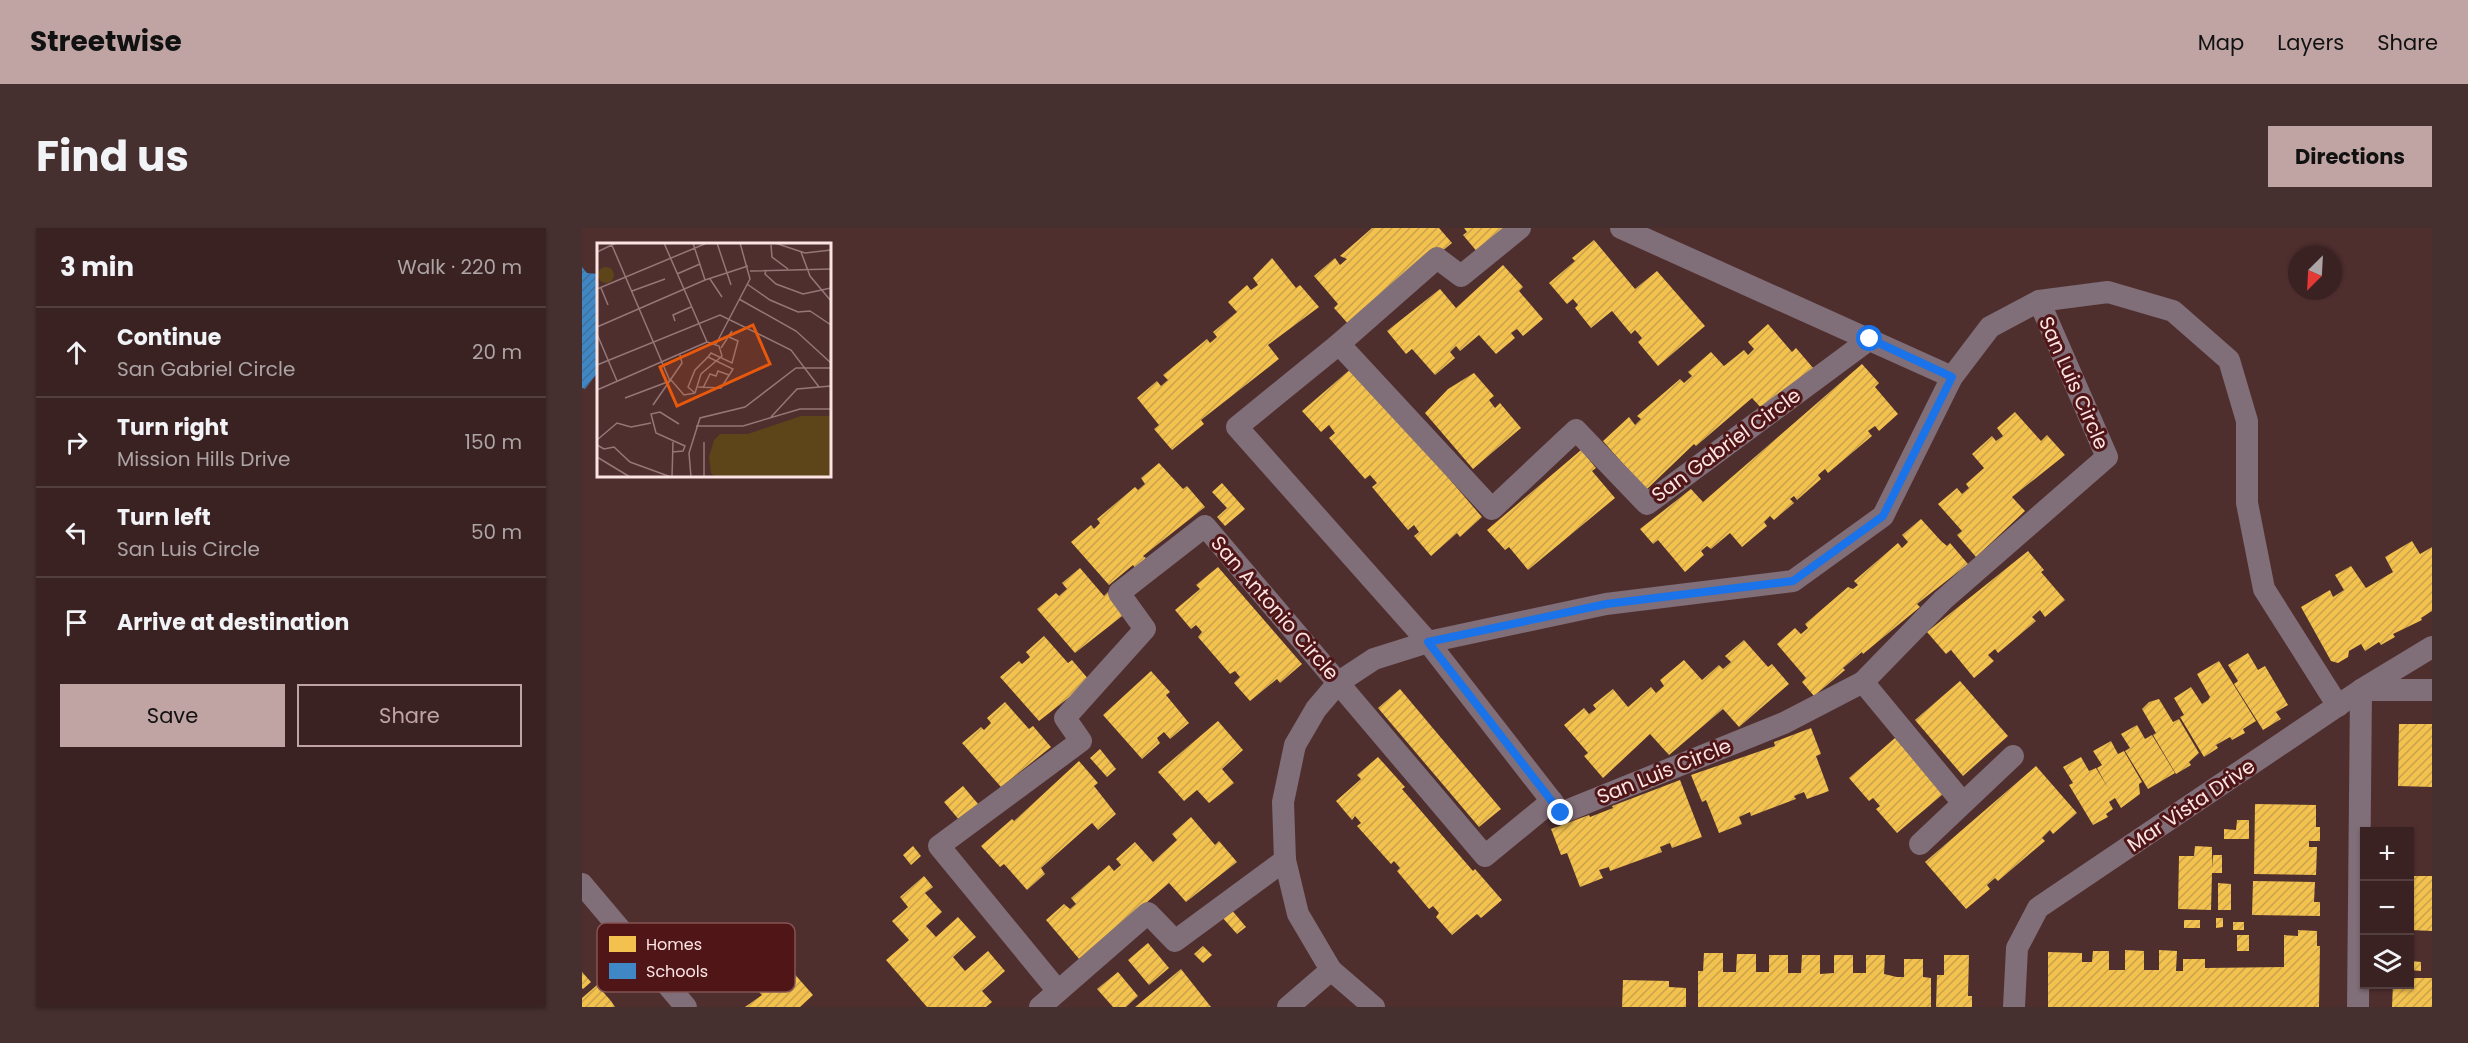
<!DOCTYPE html>
<meta charset="utf-8">
<style>
body{margin:0;font-family:Poppins,sans-serif;background:#462f2f;color:#f1f3f6}
.controls{position:absolute;right:18px;bottom:18px;display:grid;overflow:hidden;border-radius:0px;box-shadow:0 2px 4px #0004}
.controls button{width:54px;height:54px;display:grid;place-items:center;padding:0;border:0;border-bottom:2px solid #543f40;background:#3b2222;color:#f1f3f6;font:30px sans-serif}
.compass{position:absolute;left:1706px;top:18px;width:54px;height:54px;border-radius:50%;background:#3b2222;box-shadow:0 2px 4px #0004;rotate:204deg}
.stop{position:absolute;width:18px;height:18px;margin:-14px;border:4px solid #1a73e8;border-radius:50%;background:#fff}
.stop.end{background:#1a73e8;border-color:#fff;box-shadow:0 2px 6px #0008}
.list{margin:0;padding:0;list-style:none}
h2{display:flex;justify-content:space-between;align-items:center;height:78px;margin:0;padding:0 24px;font-size:26px}
h2 small{font-size:20px;font-weight:400;color:#aca4a5}
.list li{display:grid;grid-template-columns:39px 1fr auto;gap:18px;align-items:center;box-sizing:border-box;height:90px;padding:0 24px;border-top:2px solid #543f40}
.list b{display:block;font-size:22px;white-space:nowrap}
.list p{margin:0;font-size:20px;white-space:nowrap;color:#aca4a5}
.list em{font-size:20px;font-style:normal;color:#aca4a5}
.actions{display:flex;gap:12px;padding:18px 24px}
.actions a{flex:1;padding:14px 0;border:2px solid #bfa4a3;border-radius:0px;text-align:center;font-size:21px;color:#bfa4a3}
.actions .main{background:#bfa4a3;color:#111}
.icon{flex:none;width:33px;height:33px;fill:none;stroke:currentColor;stroke-width:2;stroke-linecap:round;stroke-linejoin:round}
.map{position:relative;flex:none;width:1850px;height:779px;overflow:hidden;border-radius:0px}
header{display:flex;align-items:center;gap:36px;box-sizing:border-box;height:84px;padding:0 30px;background:#bfa4a3;color:#111}
header strong{font-size:28px}
nav{display:flex;gap:33px;margin-inline-start:auto;font-size:21px}
.intro{display:flex;align-items:center;justify-content:space-between;box-sizing:border-box;height:144px;padding:0 36px}
h1{margin:0;font-size:42px}
.button{padding:15px 27px;border-radius:0px;background:#bfa4a3;color:#111;font-size:21px;font-weight:700}
main{display:flex;gap:36px;padding:0 36px}
aside{flex:1;background:#3b2222;border-radius:0px;box-shadow:0 2px 4px #0004}
.map>svg:first-child{display:block}
.homes{fill:url(#homes-hatch)}
.schools{fill:url(#schools-hatch)}
.lines{fill:none;stroke-linecap:round;stroke-linejoin:round}
.street{stroke:#806e78;stroke-width:22}
.route{stroke:#1a73e8;stroke-width:8}
.labels{text-anchor:middle;stroke-width:6;stroke-linejoin:round;paint-order:stroke}
.street-label{font-size:20px;fill:#fce4e2;stroke:#501617}
.inset-road{fill:none;stroke:#947776;stroke-width:1.5}
.view{fill:#e8590c;fill-opacity:0.15;stroke:#e8590c;stroke-width:3}
.inset-edge{fill:none;stroke:#fce4e2;stroke-width:3}
.key{fill:#501617;stroke:#845454;stroke-width:1.5}
.key-label{font-size:16px;fill:#fce4e2}
</style>
<header>
<strong>Streetwise</strong>
<nav><a>Map</a><a>Layers</a><a>Share</a></nav>
</header>
<div class="intro"><h1>Find us</h1><a class="button">Directions</a></div>
<main>
<aside>
<h2>3 min<small>Walk · 220 m</small></h2>
<ul class="list">
<li><svg class="icon" aria-label="ahead" viewBox="0 0 24 24"><path d="M12 20V5M6 11l6-6 6 6"/></svg><div><b>Continue</b><p>San Gabriel Circle</p></div><em>20 m</em></li>
<li><svg class="icon" aria-label="right" viewBox="0 0 24 24"><path d="M7 20v-9h11M14 6l5 5-5 5"/></svg><div><b>Turn right</b><p>Mission Hills Drive</p></div><em>150 m</em></li>
<li><svg class="icon" aria-label="left" viewBox="0 0 24 24"><path d="M17 20v-9H6M10 6l-5 5 5 5"/></svg><div><b>Turn left</b><p>San Luis Circle</p></div><em>50 m</em></li>
<li><svg class="icon" aria-label="arrive" viewBox="0 0 24 24"><path d="M6 21V4h12l-3 4 3 4H6"/></svg><div><b>Arrive at destination</b></div></li>
</ul>
<div class="actions"><a class="main">Save</a><a>Share</a></div>
</aside>
<div class="map">
<svg width="1850" height="779" viewBox="0 0 1850 779">
<defs>
<pattern id="homes-hatch" width="6" height="6" patternUnits="userSpaceOnUse" patternTransform="scale(1.5)"><rect width="6" height="6" fill="#f2c14e"/><path d="M-1 1l2-2M0 6l6-6M5 7l2-2" fill="none" stroke="#c8a24c"/></pattern>
<pattern id="schools-hatch" width="6" height="6" patternUnits="userSpaceOnUse" patternTransform="scale(1.5)"><rect width="6" height="6" fill="#3f88c5"/><path d="M-1 1l2-2M0 6l6-6M5 7l2-2" fill="none" stroke="#447098"/></pattern>
</defs>
<rect width="100%" height="100%" fill="#4f2e2e"/>
<g class="homes">
<polygon points="790,0 857,0 870,15 768,98 752,80 756,76 732,48 753,30 758,37 765,31 758,28"/>
<polygon points="882,0 928,0 897,26 881,7 885,4"/>
<polygon points="1012,12 1053,61 1075,43 1123,98 1076,138 1056,114 1060,110 1053,102 1049,106 1030,83 1009,100 993,80 996,77 991,71 985,76 967,55 993,33 990,30"/>
<polygon points="690,30 714,60 718,57 737,79 686,117 697,131 619,192 622,196 590,222 572,201 577,197 555,170 575,153 579,158 586,152 581,147 625,111 628,115 635,109 631,104 655,84 646,74 665,57 669,62 676,57 671,50"/>
<polygon points="921,37 941,59 937,63 961,91 941,108 935,101 929,105 933,110 914,126 897,107 878,123 874,118 868,124 873,130 853,147 830,121 824,126 805,103 858,61 874,80"/>
<polygon points="1186,96 1210,124 1214,120 1232,141 1181,182 1170,170 1114,218 1112,216 1064,262 1021,213 1047,189 1053,197 1059,191 1055,188 1098,151 1102,155 1110,148 1106,144 1129,124 1142,138 1162,122 1166,127 1172,121 1166,114"/>
<polygon points="1280,136 1297,155 1293,159 1316,186 1297,203 1293,198 1286,203 1290,208 1246,245 1243,241 1236,247 1239,251 1215,272 1212,268 1208,271 1212,275 1192,292 1188,288 1182,294 1185,298 1160,319 1148,305 1129,321 1125,318 1119,323 1122,327 1103,344 1076,312 1071,316 1058,301 1109,261 1121,274"/>
<polygon points="771,139 900,289 878,309 875,305 849,328 832,308 837,304 832,297 826,302 790,259 795,255 788,247 783,251 747,210 753,205 747,197 739,204 720,183"/>
<polygon points="892,145 912,168 907,172 913,180 918,175 939,200 891,241 843,185 866,161"/>
<polygon points="1433,184 1459,213 1465,207 1483,227 1430,269 1443,283 1394,329 1375,307 1380,303 1356,276 1375,260 1380,266 1387,260 1384,256 1402,240 1390,226 1410,208 1414,213 1421,208 1415,200"/>
<polygon points="999,222 1014,240 1010,243 1033,270 946,342 927,319 923,322 905,302"/>
<polygon points="577,235 601,261 605,258 623,279 561,328 564,330 553,340 551,337 527,357 489,314 509,297 512,301 518,295 515,291 553,259 556,262 563,256 559,250"/>
<polygon points="640,255 663,281 643,298 635,289 645,280 630,264"/>
<polygon points="1339,291 1359,313 1365,318 1368,315 1386,336 1335,376 1338,379 1281,426 1280,424 1261,440 1263,442 1232,468 1220,454 1224,450 1195,416 1213,400 1219,406 1226,400 1223,396 1266,359 1271,361 1276,357 1272,353 1316,315 1320,320 1326,314 1320,307"/>
<polygon points="1830,313 1838,326 1850,319 1850,383 1839,390 1840,392 1811,406 1813,409 1799,417 1797,414 1783,423 1779,416 1767,423 1766,429 1756,435 1749,433 1719,379 1748,362 1751,369 1762,362 1753,347 1769,338 1784,360 1811,344 1803,329"/>
<polygon points="1446,323 1462,342 1459,344 1483,372 1463,389 1458,382 1450,389 1454,393 1416,425 1413,421 1406,427 1412,433 1392,450 1369,422 1364,426 1345,404"/>
<polygon points="636,339 720,436 698,455 695,451 668,473 652,455 658,449 653,443 648,446 616,409 620,404 614,397 609,401 593,382 618,361 614,357"/>
<polygon points="498,340 522,368 526,364 544,385 493,425 455,381 474,365 477,368 485,361 480,355"/>
<polygon points="462,408 486,435 490,432 508,453 457,493 418,449 437,433 440,436 448,429 444,424"/>
<polygon points="1162,412 1186,439 1190,436 1207,456 1157,499 1141,481 1087,527 1068,506 1021,550 1002,528 1006,525 982,497 1002,480 1007,486 1014,481 1011,477 1031,461 1046,479 1069,459 1074,465 1082,458 1078,452 1102,432 1120,452 1137,437 1141,441 1149,434 1143,428"/>
<polygon points="1666,425 1676,442 1683,438 1706,477 1694,484 1699,491 1681,502 1652,456 1656,453 1646,437"/>
<polygon points="1637,433 1674,493 1661,501 1663,505 1650,512 1648,509 1634,517 1636,520 1622,529 1598,489 1602,487 1592,470 1609,459 1620,476 1626,472 1628,469 1615,446"/>
<polygon points="569,443 588,464 584,467 607,495 588,511 582,504 575,510 578,515 560,531 521,487"/>
<polygon points="1378,453 1426,508 1381,548 1333,492"/>
<polygon points="818,461 919,581 897,599 796,480"/>
<polygon points="1577,471 1591,494 1597,491 1617,525 1607,534 1609,537 1594,546 1571,507 1574,505 1560,481 1567,474"/>
<polygon points="423,474 447,501 451,498 469,519 419,559 380,515 399,499 402,502 409,495 405,490"/>
<polygon points="636,493 661,522 640,541 652,555 627,575 615,562 602,573 576,544"/>
<polygon points="1817,496 1850,496 1850,559 1816,558"/>
<polygon points="1555,497 1563,511 1570,507 1593,545 1566,561 1543,523 1548,520 1539,506"/>
<polygon points="1229,500 1239,526 1234,528 1247,563 1225,571 1222,564 1212,568 1214,571 1169,588 1168,584 1157,589 1160,596 1137,605 1124,572 1120,574 1109,547 1193,518 1192,514"/>
<polygon points="1313,510 1361,566 1315,605 1294,581 1298,578 1291,570 1287,573 1267,550"/>
<polygon points="1529,513 1536,526 1542,523 1560,554 1557,556 1558,566 1539,580 1533,570 1527,574 1531,581 1524,586 1526,589 1511,597 1487,557 1491,555 1481,539 1499,529 1507,543 1514,540 1526,560 1515,540 1520,537 1511,523"/>
<polygon points="518,521 534,541 525,549 508,530"/>
<polygon points="796,529 823,559 820,561 891,643 893,641 920,672 899,690 895,686 870,707 854,689 857,685 851,678 847,681 815,643 818,640 812,633 809,636 775,598 779,595 773,588 770,592 754,573 779,551 775,547"/>
<polygon points="497,533 516,555 512,558 534,586 516,602 510,595 503,601 459,640 463,646 445,662 422,636 418,639 399,618 430,591 432,593"/>
<polygon points="1454,538 1495,585 1471,606 1468,602 1460,610 1463,613 1416,653 1413,650 1405,657 1408,661 1384,681 1343,634"/>
<polygon points="1098,552 1120,609 1090,620 1088,615 1078,619 1080,624 1028,643 1027,639 1017,642 1021,650 998,659 985,625 979,627 969,601 1007,587 1008,589 1031,580 1030,578"/>
<polygon points="381,558 397,577 378,593 362,574"/>
<polygon points="1673,576 1734,577 1734,599 1738,599 1738,613 1727,613 1727,619 1735,619 1734,647 1672,646"/>
<polygon points="609,589 633,617 637,613 655,634 604,674 587,655 498,732 464,692 482,676 488,681 494,676 489,670 527,637 532,643 539,637 534,631 553,614 571,634 595,612 590,606"/>
<polygon points="1655,592 1667,592 1667,611 1642,611 1642,601 1654,602"/>
<polygon points="331,618 339,628 329,637 321,627"/>
<polygon points="1613,618 1630,619 1630,640 1631,627 1640,627 1640,645 1630,645 1629,682 1596,681 1597,628 1612,628"/>
<polygon points="342,648 351,659 343,665 360,684 344,698 354,709 376,689 394,709 371,729 383,743 406,723 423,743 400,763 410,774 404,779 345,779 304,732 327,712 310,693 326,679 318,669"/>
<polygon points="1828,648 1850,648 1850,703 1828,702"/>
<polygon points="1671,653 1733,654 1732,674 1738,674 1738,688 1670,687"/>
<polygon points="1636,655 1649,656 1649,682 1636,682"/>
<polygon points="648,680 664,699 655,706 639,688"/>
<polygon points="1634,690 1641,690 1641,699 1634,700"/>
<rect x="1602" y="692" width="16" height="8"/>
<rect x="1651" y="694" width="11" height="8"/>
<polygon points="1716,702 1735,703 1735,718 1738,718 1737,779 1466,779 1466,724 1500,725 1500,734 1510,734 1511,723 1527,723 1527,742 1543,742 1543,722 1562,723 1562,742 1577,742 1577,722 1595,723 1594,743 1601,743 1601,731 1623,731 1623,740 1702,739 1702,707 1716,708"/>
<rect x="1655" y="707" width="12" height="16"/>
<polygon points="566,715 587,740 567,757 546,732"/>
<polygon points="621,718 630,727 621,735 612,726"/>
<polygon points="1122,725 1141,725 1141,744 1154,744 1155,726 1174,726 1174,744 1187,744 1187,727 1206,727 1206,745 1219,745 1220,727 1238,727 1238,746 1252,745 1252,727 1271,727 1271,745 1284,745 1284,727 1303,727 1302,746 1315,749 1322,749 1322,731 1341,731 1341,749 1349,750 1349,779 1116,779 1116,743 1121,743"/>
<polygon points="1362,727 1387,727 1386,768 1390,768 1390,779 1354,779 1355,747 1362,747"/>
<polygon points="1828,729 1829,733 1839,734 1839,743 1828,742"/>
<polygon points="599,741 629,779 553,779"/>
<polygon points="209,742 231,767 218,779 163,779 180,767 177,764 186,756 188,759"/>
<polygon points="0,744 9,754 1,761 0,760"/>
<polygon points="536,744 556,768 544,779 531,779 515,761"/>
<polygon points="1828,750 1850,750 1850,779 1810,779 1811,756 1828,756"/>
<polygon points="1041,752 1087,753 1087,759 1104,760 1104,779 1040,779"/>
<polygon points="15,757 29,773 33,779 0,779 0,770"/>
</g>
<polygon class="schools" points="0,39 5,45 16,46 16,144 3,161 0,160"/>
<g class="lines">
<g class="street">
<polyline points="938,0 879,48 855,30 757,116 655,199 846,414 979,585 1202,495 1281,454 1361,372 1525,229 1457,73"/>
<polyline points="1039,0 1370,149"/>
<polyline points="757,116 910,281 994,202 1065,276 1288,111"/>
<polyline points="1281,454 1381,575"/>
<polyline points="1338,616 1431,528"/>
<polyline points="0,656 104,779"/>
<polyline points="476,763 357,618 499,513 483,490 563,401 537,365 623,298 903,628 970,573"/>
<polyline points="458,779 566,685 593,713 703,632"/>
<polyline points="706,779 749,742"/>
<polyline points="792,779 749,742 716,686 703,632 701,574 713,517 734,481 757,454 792,431 846,414 1024,376 1211,353 1301,288 1370,149 1408,99 1457,73 1526,64 1591,83 1647,132 1665,193 1665,275 1682,361 1756,478"/>
<polyline points="1432,779 1435,720 1456,680 1779,462 1850,419"/>
<polyline points="1776,779 1779,462 1850,462"/>
</g>
</g>
<g class="lines">
<polyline class="route" points="979,585 846,414 1024,376 1211,353 1301,288 1370,149 1288,111"/>
</g>
<g class="labels">
<g class="street-label">
<text transform="translate(1492 155) rotate(66)" y="7">San Luis Circle</text>
<text transform="translate(1144 217) rotate(-36)" y="7">San Gabriel Circle</text>
<text transform="translate(693 380) rotate(49)" y="7">San Antonio Circle</text>
<text transform="translate(1082 543) rotate(-22)" y="7">San Luis Circle</text>
<text transform="translate(1609 577) rotate(-34)" y="7">Mar Vista Drive</text>
</g>
</g>
<g transform="translate(15 15)">
<rect width="234" height="234" fill="#4f2e2e"/>
<path d="M204 173H234V234H118L114 230 112 214 117 197 123 191H151Z" fill="#5e4419"/>
<path d="M1 32a8 8 0 1 1 16 0a8 8 0 1 1-16 0Z" fill="#5e4419"/>
<path class="inset-road" d="M14 0 73 138 28 155M67 0 110 99M96 0 108 37M120 0 134 42M178 0 208 10 234 7M174 2 175 14 191 26M0 9 19 0M204 9 213 33 234 58M169 27 168 31 179 41 206 51 234 45M153 28 234 26M80 31 103 21M113 36 125 54M150 41 173 57 201 69 213 68 234 82M4 45 11 62M0 46 110 0M35 48 68 36M142 56 199 88 234 120M78 78 76 72 94 64M0 84 108 37 151 23M0 91 20 138M119 101 153 36 143 0M124 105 135 88M111 114 114 110 135 120 141 98 132 94M0 122 123 72 194 107 222 144M74 137 87 152 98 150M106 145 113 131 119 133 121 128 132 132M0 147 110 99M98 150 91 144 98 127 111 114 136 126 124 145 101 144M98 150 104 131 125 113 122 103 110 99M56 162 85 120 83 112M174 174 200 146 234 143M99 183H146L203 166H234M0 197 20 180 34 184 54 180M0 202 7 206 17 204 33 219 74 234M75 209 86 208 88 203 59 190 54 171 63 169 82 181M0 214 33 234M75 234 76 199M94 234 92 210 103 175 148 164 199 125H234M107 234V199"/>
<path class="view" d="M156 82 173 121 80 163 63 124Z"/>
<rect width="234" height="234" class="inset-edge"/>
</g>
<rect x="15" y="695" width="198" height="69" rx="9" class="key"/>
<rect x="27" y="708" width="27" height="16" fill="#f2c14e"/>
<rect x="27" y="735" width="27" height="16" fill="#3f88c5"/>
<g class="key-label">
<text x="64" y="722">Homes</text>
<text x="64" y="749">Schools</text>
</g>
</svg>
<div class="controls">
<button>+</button>
<button>−</button>
<button><svg class="icon" aria-label="layers" viewBox="0 0 24 24"><path d="M12 4l9 5-9 5-9-5zM3 14l9 5 9-5"/></svg></button>
</div>
<svg class="compass" viewBox="-18 -18 36 36"><path d="M0-13l5 13h-10z" fill="#e53935"/><path d="M0 13l5-13h-10z" fill="#aca4a5"/></svg>
<div class="stop" style="left:1288px;top:111px"></div>
<div class="stop end" style="left:979px;top:585px"></div>
</div>
</main>
